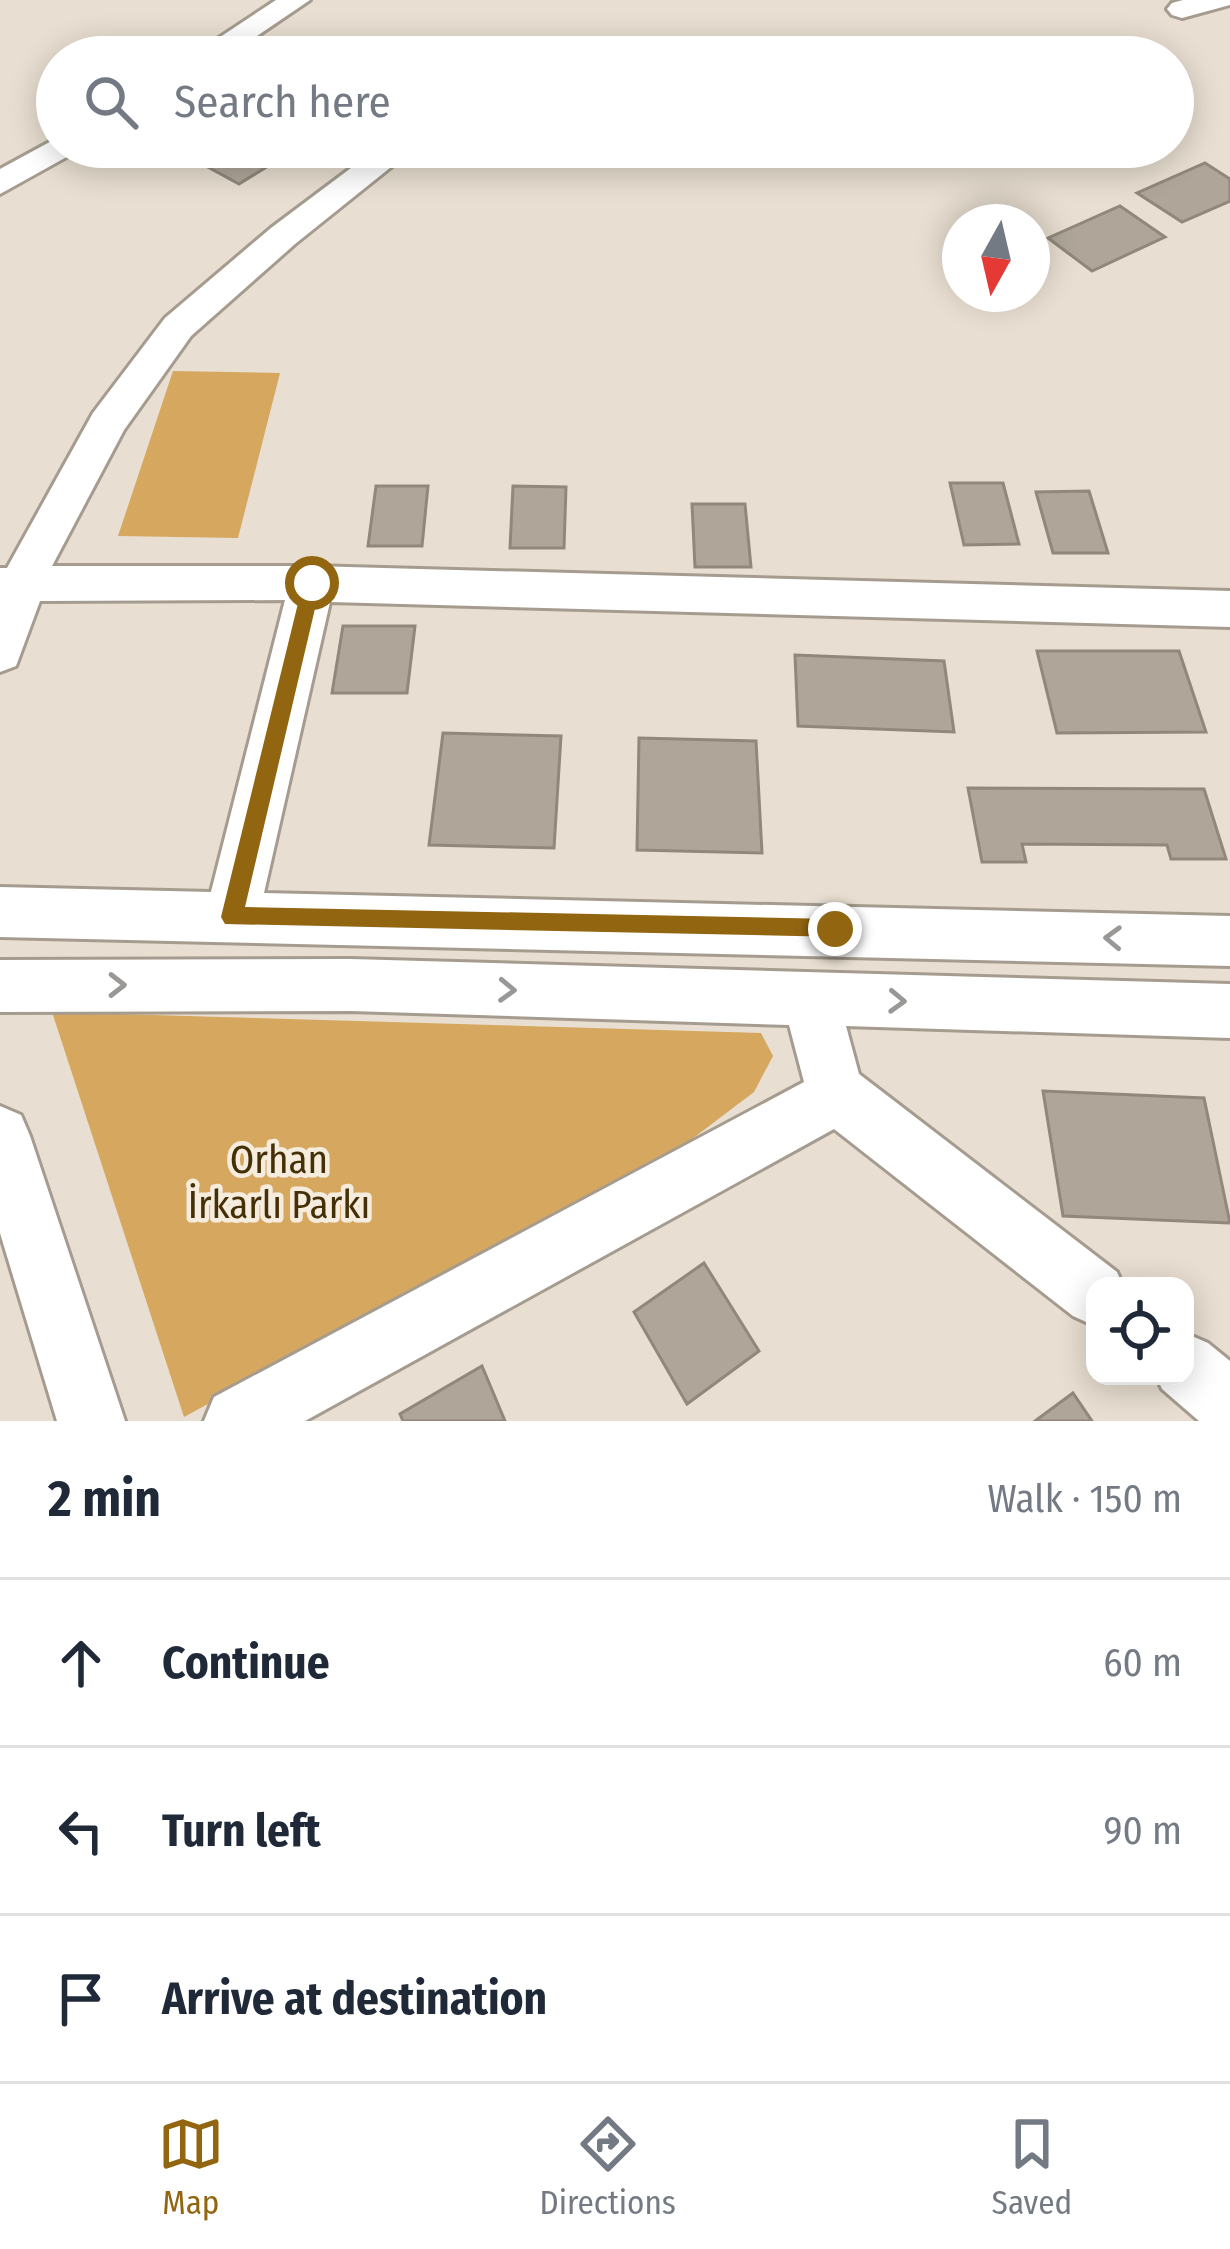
<!DOCTYPE html>
<meta charset="utf-8">
<style>
body{margin:0;font-family:"Fira Sans Condensed",sans-serif;background:#f2f2f3;color:#1f2937}
.controls{position:absolute;right:36px;bottom:36px;display:grid;overflow:hidden;border-radius:24px;box-shadow:0 6px 30px #0003}
.controls button{width:108px;height:108px;display:grid;place-items:center;padding:0;border:0;border-bottom:3px solid #e0e1e3;background:#fff;color:#1f2937;font:60px sans-serif}
.compass{position:absolute;left:942px;top:204px;width:108px;height:108px;border-radius:50%;background:#fff;box-shadow:0 6px 30px #0003;rotate:188deg}
.stop{position:absolute;width:36px;height:36px;margin:-27px;border:9px solid #926510;border-radius:50%;background:#fff}
.stop.end{background:#926510;border-color:#fff;box-shadow:0 3px 12px #0008}
.list{margin:0;padding:0;list-style:none}
h2{display:flex;justify-content:space-between;align-items:center;height:156px;margin:0;padding:0 48px;font-size:51px}
h2 small{font-size:39px;font-weight:400;color:#747a83}
.list li{display:grid;grid-template-columns:78px 1fr auto;gap:36px;align-items:center;box-sizing:border-box;height:168px;padding:0 48px;border-top:3px solid #e0e1e3}
.list b{display:block;font-size:45px;white-space:nowrap}
.list em{font-size:39px;font-style:normal;color:#747a83}
.icon{flex:none;width:66px;height:66px;fill:none;stroke:currentColor;stroke-width:2;stroke-linecap:round;stroke-linejoin:round}
.map{position:relative;flex:none;width:1230px;height:1421px;overflow:hidden}
.search{position:absolute;background:#fff;box-shadow:0 6px 30px #0003;left:36px;right:36px;top:36px;height:132px;display:flex;align-items:center;gap:30px;box-sizing:border-box;padding:0 42px;border-radius:66px;color:#747a83;font-size:45px}
.sheet{height:660px;background:#fff}
nav{display:flex;justify-content:space-around;align-items:center;box-sizing:border-box;height:168px;border-top:3px solid #e0e1e3;background:#fff;font-size:33px;color:#747a83}
nav a{display:grid;justify-items:center;gap:6px}
nav .on{color:#926510}
.map>svg:first-child{display:block}
.green{fill:#d5a75f}
.building{fill:#afa699;stroke:#91887c;stroke-width:3}
.lines{fill:none;stroke-linecap:round;stroke-linejoin:round}
.minor-casing{stroke:#a59c8f;stroke-width:6}
.minor{fill:#fff;fill-rule:evenodd}
.oneway{stroke:#9a9896}
.route{fill:#926510}
.labels{text-anchor:middle;stroke-width:9;stroke-linejoin:round;paint-order:stroke}
.near-park-label{font-size:39px;fill:#452f06;stroke:#f5ecde}
</style>
<div class="map">
<svg width="1230" height="1421" viewBox="0 0 1230 1421">
<rect width="100%" height="100%" fill="#e8ded1"/>
<g class="green">
<polygon points="173,371 280,373 238,538 118,536"/>
<polygon points="52,1012 761,1033 773,1056 754,1092 688,1142 184,1417"/>
</g>
<g class="building">
<polygon points="217,147 299,147 239,184 195,160"/>
<polygon points="1205,163 1230,179 1230,201 1182,222 1137,193"/>
<polygon points="1120,206 1165,237 1092,271 1048,238"/>
<polygon points="950,483 1003,483 1019,544 964,545"/>
<polygon points="376,486 428,486 422,546 368,546"/>
<polygon points="513,486 566,487 564,548 510,548"/>
<polygon points="1089,491 1108,553 1053,553 1036,492"/>
<polygon points="692,504 745,504 751,567 695,567"/>
<polygon points="343,626 415,626 407,693 332,693"/>
<polygon points="1037,651 1179,651 1206,732 1057,733"/>
<polygon points="795,655 944,661 954,732 798,726"/>
<polygon points="443,733 561,736 554,848 429,845"/>
<polygon points="639,738 756,741 762,853 637,850"/>
<polygon points="968,788 1204,789 1226,859 1171,859 1167,845 1022,844 1026,862 982,862"/>
<polygon points="1043,1091 1204,1098 1230,1223 1063,1216"/>
<polygon points="704,1263 759,1351 687,1404 634,1312"/>
<polygon points="482,1366 505,1421 403,1421 400,1414"/>
<polygon points="1073,1393 1092,1421 1035,1421"/>
</g>
<g class="lines">
<defs>
<g id="minor">
<polygon points="276,0 310,0 226,57 190,57"/>
<polygon points="1183,0 1230,0 1230,5 1182,18 1172,15 1167,9 1172,3"/>
<polygon points="57,138 57,147 76,147 72,154 0,194 0,169"/>
<polygon points="379,147 416,147 295,244 191,336 124,430 52,566 312,566 1230,591 1230,627 330,602 264,893 1230,916 1230,966 0,937 0,887 211,892 285,600 40,601 16,666 0,672 0,568 7,568 93,413 165,318 271,228"/>
<polygon points="351,959 1230,984 1230,1038 846,1026 859,1074 1117,1272 1123,1286 1095,1286 1095,1326 1073,1316 834,1129 305,1421 204,1421 214,1397 804,1082 789,1025 351,1011 0,1012 0,960"/>
<polygon points="0,1106 21,1115 30,1136 125,1421 57,1421 0,1233"/>
<polygon points="1185,1333 1208,1343 1230,1361 1230,1421 1199,1421 1162,1389 1156,1376 1185,1376"/>
</g>
</defs>
<use href="#minor" class="minor-casing"/>
<use href="#minor" class="minor"/>
</g>
<defs><path id="oneway-chevron" d="M-2-3.5L2.5 0L-2 3.5" fill="none" stroke-width="1.6" stroke-linecap="round" stroke-linejoin="round" transform="scale(3)"/></defs>
<g class="oneway">
<use href="#oneway-chevron" transform="translate(1113 938) rotate(-178)"/>
<use href="#oneway-chevron" transform="translate(117 985)"/>
<use href="#oneway-chevron" transform="translate(507 990) rotate(2)"/>
<use href="#oneway-chevron" transform="translate(897 1001) rotate(2)"/>
</g>
<polygon class="route" points="312,576 321,583 245,907 835,919 842,922 842,937 225,924 221,917 303,583"/>
<g class="labels">
<g class="near-park-label">
<text x="279" y="1173">Orhan<tspan x="279" dy="45">İrkarlı Parkı</tspan></text>
</g>
</g>
</svg>
<div class="controls">
<button><svg class="icon" aria-label="locate" viewBox="0 0 24 24"><circle cx="12" cy="12" r="6"/><path d="M12 2v4M12 18v4M2 12h4M18 12h4"/></svg></button>
</div>
<svg class="compass" viewBox="-18 -18 36 36"><path d="M0-13l5 13h-10z" fill="#e53935"/><path d="M0 13l5-13h-10z" fill="#747a83"/></svg>
<div class="stop" style="left:312px;top:583px"></div>
<div class="stop end" style="left:835px;top:929px"></div>
<div class="search"><svg class="icon" aria-label="search" viewBox="0 0 24 24"><circle cx="10" cy="10" r="6"/><path d="M15 15l6 6"/></svg>Search here</div>
</div>
<section class="sheet">
<h2>2 min<small>Walk · 150 m</small></h2>
<ul class="list">
<li><svg class="icon" aria-label="ahead" viewBox="0 0 24 24"><path d="M12 20V5M6 11l6-6 6 6"/></svg><div><b>Continue</b></div><em>60 m</em></li>
<li><svg class="icon" aria-label="left" viewBox="0 0 24 24"><path d="M17 20v-9H6M10 6l-5 5 5 5"/></svg><div><b>Turn left</b></div><em>90 m</em></li>
<li><svg class="icon" aria-label="arrive" viewBox="0 0 24 24"><path d="M6 21V4h12l-3 4 3 4H6"/></svg><div><b>Arrive at destination</b></div></li>
</ul>
</section>
<nav>
<a class="on"><svg class="icon" aria-label="map" viewBox="0 0 24 24"><path d="M3 6l6-2 6 2 6-2v14l-6 2-6-2-6 2zM9 4v14M15 6v14"/></svg>Map</a>
<a><svg class="icon" aria-label="directions" viewBox="0 0 24 24"><path d="M12 3l9 9-9 9-9-9zM9 14v-3h6M13 9l2 2-2 2"/></svg>Directions</a>
<a><svg class="icon" aria-label="saved" viewBox="0 0 24 24"><path d="M7 4h10v16l-5-4-5 4z"/></svg>Saved</a>
</nav>
